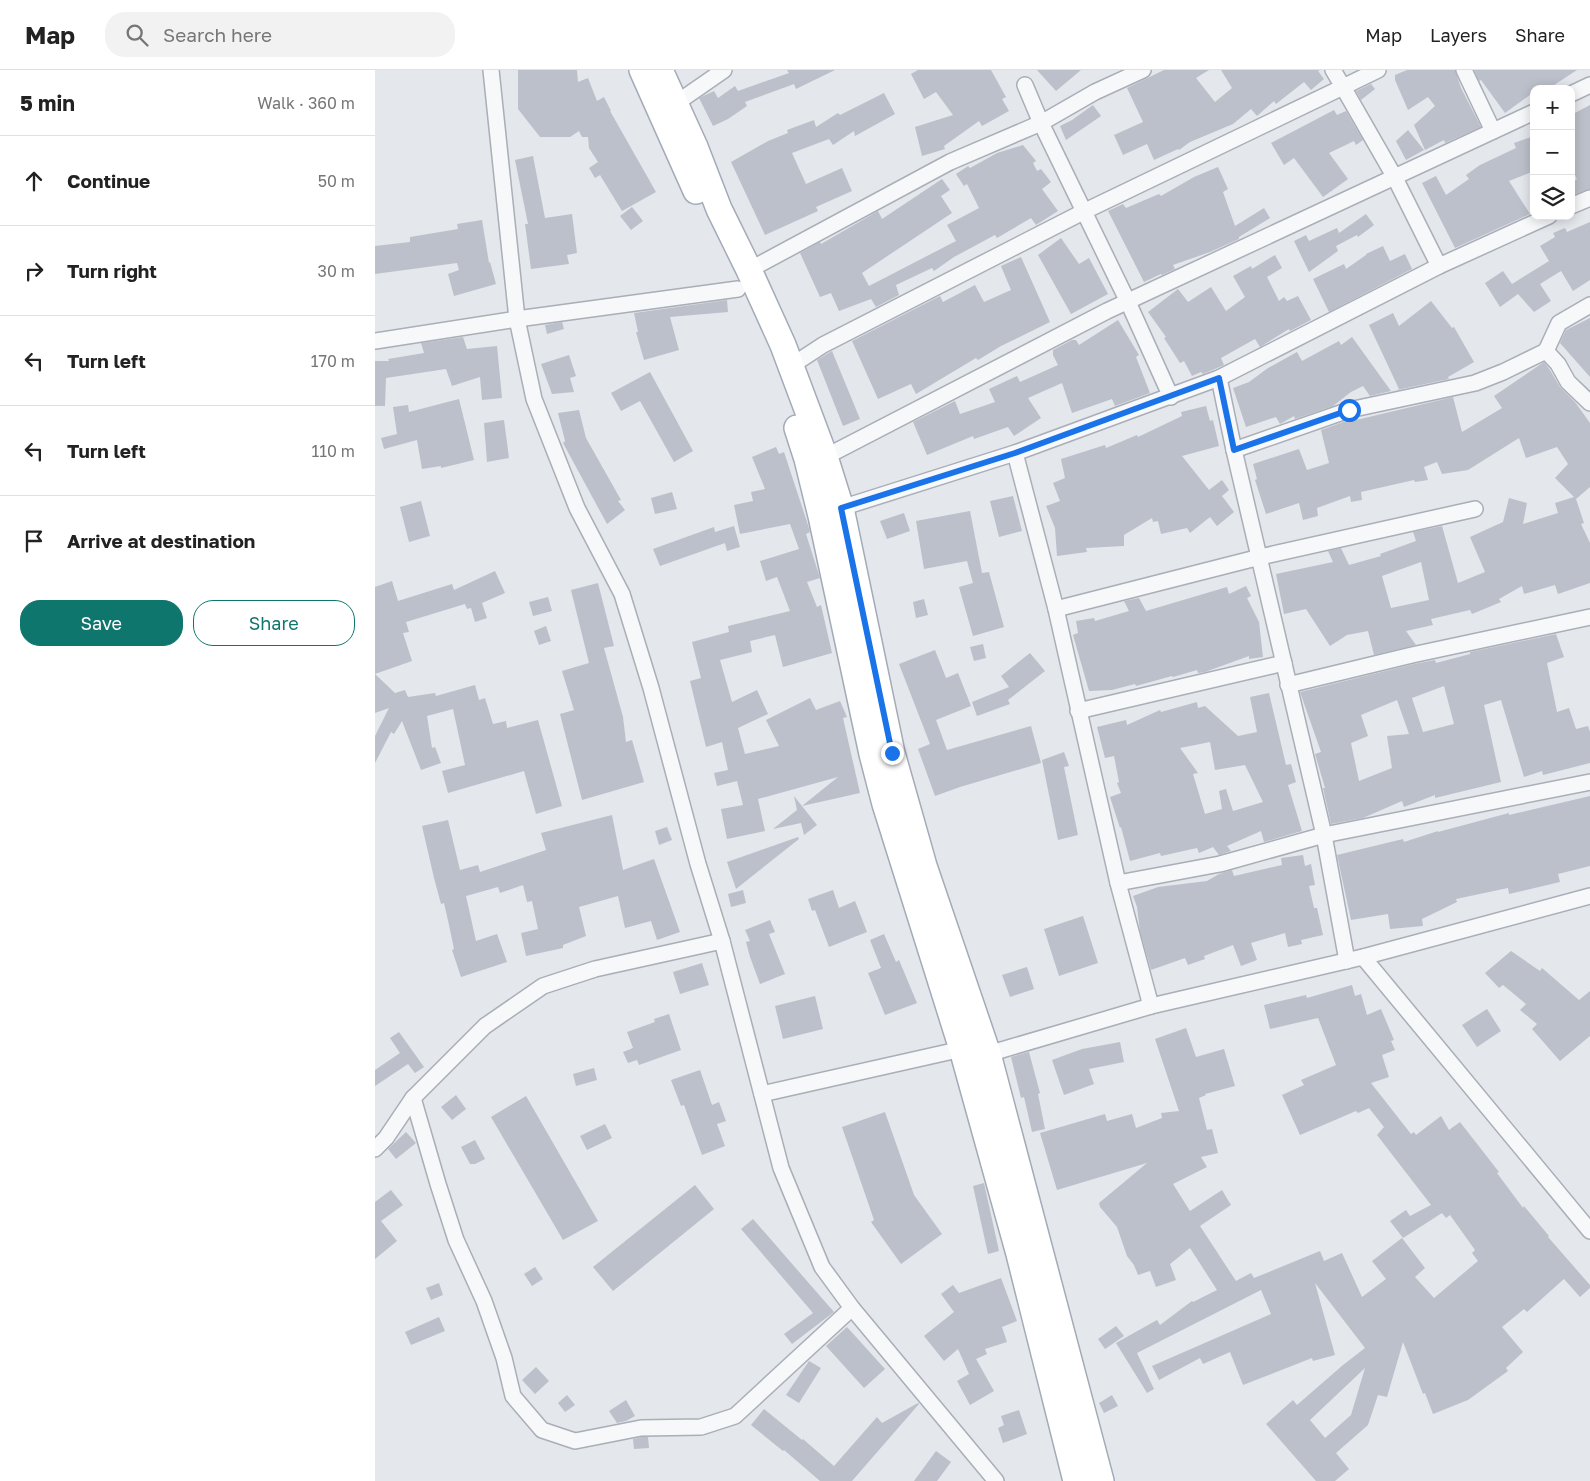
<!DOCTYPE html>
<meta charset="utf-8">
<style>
body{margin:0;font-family:"Golos Text",sans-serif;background:#f2f2f2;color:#222}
.controls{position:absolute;right:15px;top:15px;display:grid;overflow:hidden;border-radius:10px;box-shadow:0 2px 12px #0003}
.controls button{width:45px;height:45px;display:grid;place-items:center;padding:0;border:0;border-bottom:1px solid #e0e0e0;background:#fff;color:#222;font:25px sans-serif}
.stop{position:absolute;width:15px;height:15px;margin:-11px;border:4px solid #1a73e8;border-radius:50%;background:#fff}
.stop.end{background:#1a73e8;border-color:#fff;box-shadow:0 1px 5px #0008}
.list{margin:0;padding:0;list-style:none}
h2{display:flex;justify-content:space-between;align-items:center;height:65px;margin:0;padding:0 20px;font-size:21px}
h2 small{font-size:16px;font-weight:400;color:#767676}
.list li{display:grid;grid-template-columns:32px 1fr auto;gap:15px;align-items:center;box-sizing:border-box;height:90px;padding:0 20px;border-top:1px solid #e0e0e0}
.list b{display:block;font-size:19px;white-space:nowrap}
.list em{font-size:16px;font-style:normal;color:#767676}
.actions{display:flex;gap:10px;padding:15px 20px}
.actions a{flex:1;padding:11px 0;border:1px solid #0f766e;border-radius:20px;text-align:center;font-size:18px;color:#0f766e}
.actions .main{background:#0f766e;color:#fff}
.icon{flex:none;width:28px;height:28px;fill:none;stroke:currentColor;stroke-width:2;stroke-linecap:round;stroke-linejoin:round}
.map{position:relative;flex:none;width:1215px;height:1411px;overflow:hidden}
header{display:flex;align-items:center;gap:30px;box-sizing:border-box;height:70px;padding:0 25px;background:#fff;border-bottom:1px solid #e0e0e0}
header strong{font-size:24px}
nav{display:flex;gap:28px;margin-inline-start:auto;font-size:18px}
.search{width:350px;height:45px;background:#f2f2f2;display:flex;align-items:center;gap:12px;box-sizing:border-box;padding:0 18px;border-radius:20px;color:#767676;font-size:19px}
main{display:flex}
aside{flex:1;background:#fff}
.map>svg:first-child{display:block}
.building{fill:#bbc0ca;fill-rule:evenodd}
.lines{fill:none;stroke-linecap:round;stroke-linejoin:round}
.minor-casing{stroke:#a9aeb7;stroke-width:18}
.primary-casing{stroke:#a3abb8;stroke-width:28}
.minor{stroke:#f7f8fa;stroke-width:15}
.primary{stroke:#fff;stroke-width:25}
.route{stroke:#1a73e8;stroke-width:6}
</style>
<header>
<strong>Map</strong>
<div class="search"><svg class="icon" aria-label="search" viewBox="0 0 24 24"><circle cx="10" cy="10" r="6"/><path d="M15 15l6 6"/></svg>Search here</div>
<nav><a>Map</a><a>Layers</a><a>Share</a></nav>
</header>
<main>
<aside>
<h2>5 min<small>Walk · 360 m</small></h2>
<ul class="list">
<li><svg class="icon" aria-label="ahead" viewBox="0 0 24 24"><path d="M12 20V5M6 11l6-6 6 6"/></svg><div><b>Continue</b></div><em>50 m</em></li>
<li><svg class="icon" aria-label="right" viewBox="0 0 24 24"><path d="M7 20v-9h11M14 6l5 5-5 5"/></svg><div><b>Turn right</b></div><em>30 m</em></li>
<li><svg class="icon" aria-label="left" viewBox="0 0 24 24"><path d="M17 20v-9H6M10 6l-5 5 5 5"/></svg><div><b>Turn left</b></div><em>170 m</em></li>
<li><svg class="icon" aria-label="left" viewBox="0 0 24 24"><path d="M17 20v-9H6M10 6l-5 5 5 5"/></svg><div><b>Turn left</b></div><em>110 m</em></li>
<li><svg class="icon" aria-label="arrive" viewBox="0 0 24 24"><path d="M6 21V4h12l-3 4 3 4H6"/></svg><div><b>Arrive at destination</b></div></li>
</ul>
<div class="actions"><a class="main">Save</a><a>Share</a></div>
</aside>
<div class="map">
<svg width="1215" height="1411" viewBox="0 0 1215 1411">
<rect width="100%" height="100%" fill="#e4e7ec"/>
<g class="building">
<polygon points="143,0 202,0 203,12 213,8 222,31 229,27 236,41 235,41 281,122 247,141 225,105 220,108 214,98 223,92 214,78 213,67 207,67 204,61 195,67 165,67 143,39"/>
<polygon points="412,0 460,0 421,19 419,14 370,32 372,36 353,49 338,56 324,28 339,21 343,28 360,16 363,21 414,3"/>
<polygon points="543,0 616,0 631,27 627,29 634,41 607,56 604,51 569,76 570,79 547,86 540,57 578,45 561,22 549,29 536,4"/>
<polygon points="662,0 706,0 681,21"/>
<polygon points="789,0 834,0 821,8 840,32 857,18 846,0 945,0 943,1 949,9 936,20 929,12 901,34 899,31 882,46 876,39 858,54 815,72 804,80 803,79 779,90 772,74 748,85 739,65 768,52 752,18"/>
<polygon points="1032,0 1080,0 1086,18 1106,57 1070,73 1069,70 1050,80 1039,55 1060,36 1053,27 1033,40 1020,10 1020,5"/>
<polygon points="1099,0 1202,0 1173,19 1159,19 1159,22 1130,43 1106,10 1104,11"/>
<polygon points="996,14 1000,19 986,30 981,21"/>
<polygon points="509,23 520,44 480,66 479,61 458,75 454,69 417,83 431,114 467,98 477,121 441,137 443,141 390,165 356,92 393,71 413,63 412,60 439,50 441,57 463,43 465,45"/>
<polygon points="718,35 726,46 691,70 685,56 697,50"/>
<polygon points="1215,35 1215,119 1196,126 1196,113 1202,109 1196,98 1196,45"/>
<polygon points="959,40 962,45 971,41 988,70 981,75 979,71 954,83 973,109 948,127 919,88 909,95 896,73"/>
<polygon points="1033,60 1049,80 1031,90 1021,71"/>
<polygon points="1159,66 1159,101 1134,111 1155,144 1080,178 1047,113 1061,106 1071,125 1094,109 1091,105 1105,95 1141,78 1139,73"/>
<polygon points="648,75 661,91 658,93 662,101 666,99 676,112 667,119 683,141 661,155 656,148 622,168 620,165 579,187 559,201 557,198 521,215 524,225 501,237 496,229 464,241 456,223 445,227 425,183 445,172 446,174 503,141 507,149 567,109 575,120 566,126 577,143 487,203 494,216 581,171 572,155 604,138 592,114 589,116 581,104 593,96 595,98 622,83"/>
<polygon points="158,86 170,148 197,144 202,183 192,185 194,194 156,199 150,154 153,154 140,90"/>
<polygon points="843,97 853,119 848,122 860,156 889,138 895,148 864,167 864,169 835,182 798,195 800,199 787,205 786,204 769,212 733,141 748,134 751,138 784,124 786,126 819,107"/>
<polygon points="257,137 268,151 256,160 245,146"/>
<polygon points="991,144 999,155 983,167 982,165 961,176 963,181 934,202 919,171 931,165 934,171 962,158 964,163"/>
<polygon points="107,150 114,193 115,192 121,214 79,226 73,204 84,200 82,193 0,204 0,176 35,172 35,167 83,159 82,154"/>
<polygon points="1215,152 1215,210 1198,221 1186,201 1165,214 1176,231 1159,242 1143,224 1125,237 1110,213 1128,201 1137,214 1174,191 1165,176 1180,167 1178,163 1190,158 1192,162"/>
<polygon points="686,168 704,194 714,188 733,224 696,244 663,185"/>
<polygon points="1008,176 1015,191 1030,184 1037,199 954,242 938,209 969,194 971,199 991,185 991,184"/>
<polygon points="900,185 907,198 892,207 904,231 909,227 912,231 923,226 936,250 915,261 914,259 885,277 880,269 846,288 849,295 828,304 826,302 817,306 809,291 805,293 789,268 791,267 773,242 803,219 813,232 836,217 851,241 870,227 858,206 876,196 877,199"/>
<polygon points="646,187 675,252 626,276 603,290 601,288 541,324 536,314 503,329 477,271 565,226 568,232 600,215 609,232 636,220 626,196"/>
<polygon points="352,230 353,242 295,247 304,280 269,290 261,262 263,262 259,243"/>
<polygon points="1056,231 1077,258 1079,257 1099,292 1073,307 1074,309 1022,320 1024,319 994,255 1018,243 1024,256"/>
<polygon points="1215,248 1215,307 1185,273 1191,260"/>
<polygon points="743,250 764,285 761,287 775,323 740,336 737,329 697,343 687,313 653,328 666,348 639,366 633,357 599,369 598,366 552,385 538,352 580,331 585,344 620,332 614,319 642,306 645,312 683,295 678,285 678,280 697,270 701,270 704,275"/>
<polygon points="187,252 189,259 172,264 170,255"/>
<polygon points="88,267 92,279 122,276 127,328 107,330 105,307 77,316 71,299 11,308 10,336 0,336 0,291 14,291 13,289 49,283 46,273"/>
<polygon points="977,267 1016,321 995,326 988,316 976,322 958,336 920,349 919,346 905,354 901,347 871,357 858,318 874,312 893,298 922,282 927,291 964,271 966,275"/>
<polygon points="457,281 485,349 468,356 442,290"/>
<polygon points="194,285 201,306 195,308 199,322 177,324 166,294"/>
<path d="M1169 292 1175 300 1185 317 1200 332 1215 353V417L1201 429 1209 453 1206 454 1215 473V513L1183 524 1180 515 1149 524 1147 516 1124 529 1126 532 1097 544 1095 540 1056 549 1058 555 1031 561 1041 575 999 585 993 561 972 565 955 576 931 539 909 544 901 504 958 492 953 481 966 478 974 495 1006 486 1005 484 1041 471 1038 462 1067 456 1083 513 1110 502 1095 467 1128 452 1134 428 1152 433 1148 454 1183 443 1180 433 1199 427 1180 408 1193 394 1182 377 1151 388 1144 368 1093 400 1067 404 1062 392 1049 397 1053 410 1040 412 1039 410 986 422 987 430 976 432 975 426 942 438 943 446 928 450 924 433 891 444 880 410 882 409 878 394 924 379 932 400 954 393 946 360 977 349V351L1078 327 1087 362 1127 338 1119 326ZM1046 492 1054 530 1016 538 1007 506Z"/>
<polygon points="275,302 318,381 299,392 265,331 246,341 236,323"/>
<polygon points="84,329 99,390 66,398 66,396 47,399 42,370 9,379 6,368 22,364 18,337 33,335 34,342"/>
<polygon points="831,336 835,351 838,350 844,376 807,386 834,420 847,410 854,420 847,426 859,442 842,456 835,447 815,463 812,458 786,464 783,451 778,452 777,448 749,465 749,476 711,478 712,482 682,486 680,458 671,436 685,431 678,413 690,408 686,389 730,375 731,378 762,365 763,367 807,346 806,342"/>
<polygon points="204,340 211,368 246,430 243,431 250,440 232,454 188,373 190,371 183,343"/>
<polygon points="129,350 134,388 112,392 109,353"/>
<polygon points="401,377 404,384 409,382 433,455 435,462 431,464 445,508 432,512 442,537 446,535 457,583 408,597 400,565 375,571 377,582 345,590 357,632 382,620 393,644 363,658 370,684 404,676 391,650 435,628 441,640 465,631 472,647 468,648 485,723 427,736 463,707 383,729 390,761 352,769 346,739 368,735 362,711 342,716 339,703 353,700 347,672 331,677 315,611 326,608 317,572 354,562 353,556 415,541 402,507 391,511 385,491 424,479 415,454 365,464 359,435 378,431 376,422 390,419 377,387"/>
<polygon points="297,422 302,439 280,444 276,428"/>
<polygon points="638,426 647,461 624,467 615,431"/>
<polygon points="46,431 55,466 34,472 25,437"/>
<polygon points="595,441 607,503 614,502 629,557 598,566 584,517 598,513 592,491 549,499 541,451"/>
<polygon points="529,443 535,461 512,469 505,451"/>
<polygon points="359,456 365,477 352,481 350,473 285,496 278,479 339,457 340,462"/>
<polygon points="120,501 130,523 107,533 112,548 100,552 96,538 92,539 90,534 31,552 34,562 28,563 37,591 0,604 0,517 17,511 23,531 77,514 79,520"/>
<polygon points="223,513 239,576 229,578 248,647 251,672 257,670 269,712 207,730 185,644 199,640 187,601 214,593 196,520"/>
<polygon points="871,516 876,526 872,528 884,552 888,587 874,589 874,586 830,602 823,603 822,600 798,607 797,606 761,616 760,614 737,620 714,621 698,565 703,563 701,551 719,548 720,551 754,541 749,531 764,528 771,541 852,517 854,524"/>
<polygon points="173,527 177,541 158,546 154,532"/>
<polygon points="549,529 553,545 541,548 538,532"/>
<polygon points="171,556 176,571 164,575 159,561"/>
<path d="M1181 564 1189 587 1172 593 1182 642 1194 638 1201 659 1213 656 1215 662V693L1168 705 1167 701 1149 707 1126 630 1109 635 1126 712 1060 728V725L1029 737 1027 731 988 748 956 754 948 718H950L940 684 946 682 925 622 1039 594 1060 590 1061 593 1095 584V582ZM1069 616 1079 654 1048 662 1037 628ZM1022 630 1034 664 1012 666 1017 698 984 711 976 673 993 666 986 645Z"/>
<polygon points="608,574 611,588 599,591 595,577"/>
<polygon points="560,580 571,608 583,603 596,636 561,650 572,680 656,656 666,693 585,717 560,726 543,679 555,674 524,594"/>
<polygon points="655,583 670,601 633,630 635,634 602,646 597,632 634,617 626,606"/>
<polygon points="0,604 20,623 30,620 33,627 60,623 61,626 100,615 104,630 110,628 118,654 131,651 132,658 163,650 187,736 161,744 149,701 73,723 67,701 90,695 78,639 52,646 57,678 60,677 66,693 46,700 27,651 19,664 16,662 0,693 0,666 14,638 0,643"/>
<path d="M894 623 911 695 916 694 921 712 913 715 927 761 889 772 886 761 852 776 856 781 844 785 838 777 824 783 822 778 786 786 785 783 755 791 746 757 745 758 735 727 746 723 742 713 744 712 739 686 730 688 722 657 751 650 752 655 785 640 786 642 822 632 823 638 830 636 863 666 882 662 875 627ZM835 672 840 700 870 695 888 732 858 741 851 719 844 721 847 739 830 744 818 704 823 703 805 678Z"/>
<polygon points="689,682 694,696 689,697 703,765 683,770 667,690"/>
<polygon points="419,726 442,755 429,765 426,753 398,759 422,740"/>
<polygon points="1215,726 1215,796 1183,804 1185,812 1147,821 1134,824 1133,818 1081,829 1082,832 1047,849 1048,856 1015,859 1013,844 976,850 962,785 1028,769 1029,772 1063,761 1063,762 1134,743 1134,745"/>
<polygon points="237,745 248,800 279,789 305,862 282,870 276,851 250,858 243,826 204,837 211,866 188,875 188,878 151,886 146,863 163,859 157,831 152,832 148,815 125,823 123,817 91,826 101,871 122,864 132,892 86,907 77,880 79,879 74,855 69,833 66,834 59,808 47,756 73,750 85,800 103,795 105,802 171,780 166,763"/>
<polygon points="292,757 297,770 284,775 280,761"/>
<polygon points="423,767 424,769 361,819 352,792"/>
<polygon points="928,785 930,796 936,794 940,815 934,816 939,838 942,838 948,865 926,870 927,874 913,877 910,863 876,873 882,890 866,896 858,875 829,886 830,889 813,895 810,888 776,900 765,861 762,837 758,826 783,817 832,811 844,804 857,800 859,806 907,795 906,788"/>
<polygon points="368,820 371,833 356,837 353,824"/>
<polygon points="458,820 464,838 480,831 492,862 454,877 440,840 437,841 433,829"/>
<polygon points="708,846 723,893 684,906 669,859"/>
<polygon points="395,850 400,862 394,864 410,904 385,914 375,887 371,872 375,871 370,860"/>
<polygon points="509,864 521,892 524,890 542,933 510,945 493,903 506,898 495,870"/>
<polygon points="1136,881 1165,901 1167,898 1204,930 1215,921 1215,966 1185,991 1157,959 1162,954 1145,940 1151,934 1128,915 1124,918 1110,903"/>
<polygon points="327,893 334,915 305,924 298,902"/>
<polygon points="652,897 659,919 635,927 627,905"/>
<path d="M977 915 980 926 986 924 992 945 1006 939 1019 970 1016 971 1020 980 1007 985 1014 1007 996 1013 1036 1064 1039 1062 1041 1065 1066 1046 1074 1060 1085 1052 1124 1102 1122 1103 1148 1138 1149 1136 1174 1166 1173 1167 1215 1215V1218L1205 1227 1189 1209 1152 1242 1149 1239 1127 1257 1148 1282 1131 1298 1133 1301 1093 1330 1058 1344 1050 1323 1048 1324 1028 1272 1012 1327 1003 1325 993 1355 961 1383 974 1399 960 1411H941L891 1354 918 1330 922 1335 968 1295 990 1278 940 1213 960 1285 938 1291 937 1288 868 1315 855 1282 828 1294 825 1288 784 1310 777 1296 896 1244 886 1220 762 1283 779 1319 772 1323 741 1273 782 1250 785 1255 817 1231 818 1232 842 1220 815 1178 795 1194 801 1210 781 1217 775 1201 763 1205 759 1195 752 1186 742 1157 725 1137 724 1133 772 1093 682 1120 665 1063 730 1044 732 1051 757 1044 761 1058 787 1048 786 1043 804 1041 780 969 811 958 821 987 849 979 860 1016 830 1024 831 1025 824 1028 832 1060 837 1059 843 1083 826 1087 832 1097 798 1114 815 1141 847 1120 856 1135 825 1156 861 1211 876 1203 879 1208 945 1181 949 1191 967 1183 987 1227 1011 1209 997 1191 1027 1168 1050 1198 1040 1207 1059 1228 1103 1191 1097 1183 1100 1180 1075 1145 1071 1148 1067 1143 1028 1168 1015 1151 1031 1140 1035 1146 1056 1135 1002 1065 1009 1057 994 1038 983 1043 981 1041 925 1065 907 1025 929 1015 926 1010 961 995 943 948 895 959 889 935 931 925 932 928ZM990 1298 976 1345 950 1368 935 1350Z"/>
<polygon points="440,926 448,959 408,969 400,936"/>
<polygon points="1112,939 1126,961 1102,977 1087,955"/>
<polygon points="294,944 306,980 264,995 262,990 253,993 248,982 258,978 252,962 280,952 279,949"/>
<polygon points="24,962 49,997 40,1003 33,994 0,1016 0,1000 25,983 15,968"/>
<polygon points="745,972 749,992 714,999 719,1014 689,1025 677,990 707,979"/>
<polygon points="654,982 665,1023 663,1024 670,1059 657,1062 649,1027 646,1028 636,987"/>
<polygon points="219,998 222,1010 201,1016 198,1004"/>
<polygon points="325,1000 337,1035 344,1032 351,1051 342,1054 350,1076 327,1085 309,1035 306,1036 296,1010"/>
<polygon points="81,1025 91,1039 77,1050 66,1037"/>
<polygon points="151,1026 223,1151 188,1170 116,1047"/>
<polygon points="510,1042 539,1125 567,1164 526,1194 496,1152 499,1150 467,1057"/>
<polygon points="230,1054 237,1068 212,1080 205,1066"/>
<polygon points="31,1062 41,1073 21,1089 13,1079"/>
<polygon points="100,1070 110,1089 100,1094 95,1094 86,1077"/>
<polygon points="609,1113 624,1181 613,1184 598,1116"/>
<polygon points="320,1115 339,1139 238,1221 218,1197"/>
<polygon points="16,1120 28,1135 6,1151 22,1171 0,1189 0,1132"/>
<polygon points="378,1149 459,1242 417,1274 409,1264 438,1243 366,1159"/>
<polygon points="160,1197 168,1209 157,1216 149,1204"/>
<polygon points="626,1208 642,1251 627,1257 632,1272 610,1279 612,1284 601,1289 619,1321 595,1335 582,1311 594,1304 583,1279 569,1291 549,1266 579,1242 566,1224 578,1215 584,1223"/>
<polygon points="64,1213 68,1225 56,1230 51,1218"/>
<polygon points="64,1247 70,1261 36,1275 30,1262"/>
<polygon points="741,1256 749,1266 730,1279 723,1269"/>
<polygon points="472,1257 510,1299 489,1318 451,1276"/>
<polygon points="434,1291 446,1298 424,1333 411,1325"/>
<polygon points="161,1297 174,1311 160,1324 147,1310"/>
<polygon points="192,1325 200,1335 190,1342 183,1333"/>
<polygon points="737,1325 743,1336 729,1343 724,1333"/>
<polygon points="251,1330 260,1346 251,1351 242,1353 234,1341"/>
<polygon points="543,1333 544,1334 477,1411 445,1411 409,1380 408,1381 376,1355 389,1339 427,1370 428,1369 459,1396 502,1347 507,1353"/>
<polygon points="644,1340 652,1364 628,1373 623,1358 629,1355 626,1346"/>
<polygon points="267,1367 273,1367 274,1378 259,1379 258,1369"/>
<polygon points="561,1381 576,1392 562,1411 539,1411"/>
</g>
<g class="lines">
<defs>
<g id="minor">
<polyline points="116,0 142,249 159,329 202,438 247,524 276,618 323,794 347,871 406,1098 447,1197 477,1238 621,1411"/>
<polyline points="1003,0 968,17 1019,106 1064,196"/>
<polyline points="1089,0 1118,61"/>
<polyline points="650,15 666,53 753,232 796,327"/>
<polyline points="1196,24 1215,15"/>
<polyline points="300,34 349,0"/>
<polyline points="1196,136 1215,128"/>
<polyline points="374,200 575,92 666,53 720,22 768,0"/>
<polyline points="0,271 142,249 363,219"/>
<polyline points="1171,281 1184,253 1215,235"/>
<polyline points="416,296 448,275 708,142 968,17 958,0"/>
<polyline points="844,308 859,380 949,765 972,891"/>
<polyline points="859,380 974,340 1100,313 1128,302 1171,281 1183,294 1193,312 1215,333"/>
<polyline points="640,383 681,539 743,813 776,936"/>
<polyline points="450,387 732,241 1159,42"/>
<polyline points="466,438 640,383 844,308 1064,196 1174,146"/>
<polyline points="681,539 885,487 1100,439"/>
<polyline points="913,615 1037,585 1215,547"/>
<polyline points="703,641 909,593"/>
<polyline points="743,813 845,794 949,765 1215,712"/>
<polyline points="988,887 1215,1161"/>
<polyline points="613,984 776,936 988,887 1215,826"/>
<polyline points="387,1024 587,979"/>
<polyline points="38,1028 63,1114 81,1170 109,1231 129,1288 138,1326 167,1360 200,1371 266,1358 326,1357 360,1346 477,1238"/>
<polyline points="0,1079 11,1068 38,1028 110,956 168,916 220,899 347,871"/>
</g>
<g id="primary">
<polyline points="267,0 321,121"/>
<polyline points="285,0 320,77 344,139 374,200 408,275 450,387 466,438 517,683 549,796 613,984 726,1411"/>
<polyline points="422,358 432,389 446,446 497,684 510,734 587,979 644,1184 701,1411"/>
</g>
</defs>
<use href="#minor" class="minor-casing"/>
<use href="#primary" class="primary-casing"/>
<use href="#minor" class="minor"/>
<use href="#primary" class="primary"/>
</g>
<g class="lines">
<polyline class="route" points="517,683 466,438 640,383 844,308 859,380 974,340"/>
</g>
</svg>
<div class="controls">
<button>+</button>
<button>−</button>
<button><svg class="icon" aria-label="layers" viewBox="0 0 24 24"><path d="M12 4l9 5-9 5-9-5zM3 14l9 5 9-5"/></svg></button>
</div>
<div class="stop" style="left:974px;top:340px"></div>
<div class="stop end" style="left:517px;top:683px"></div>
</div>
</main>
